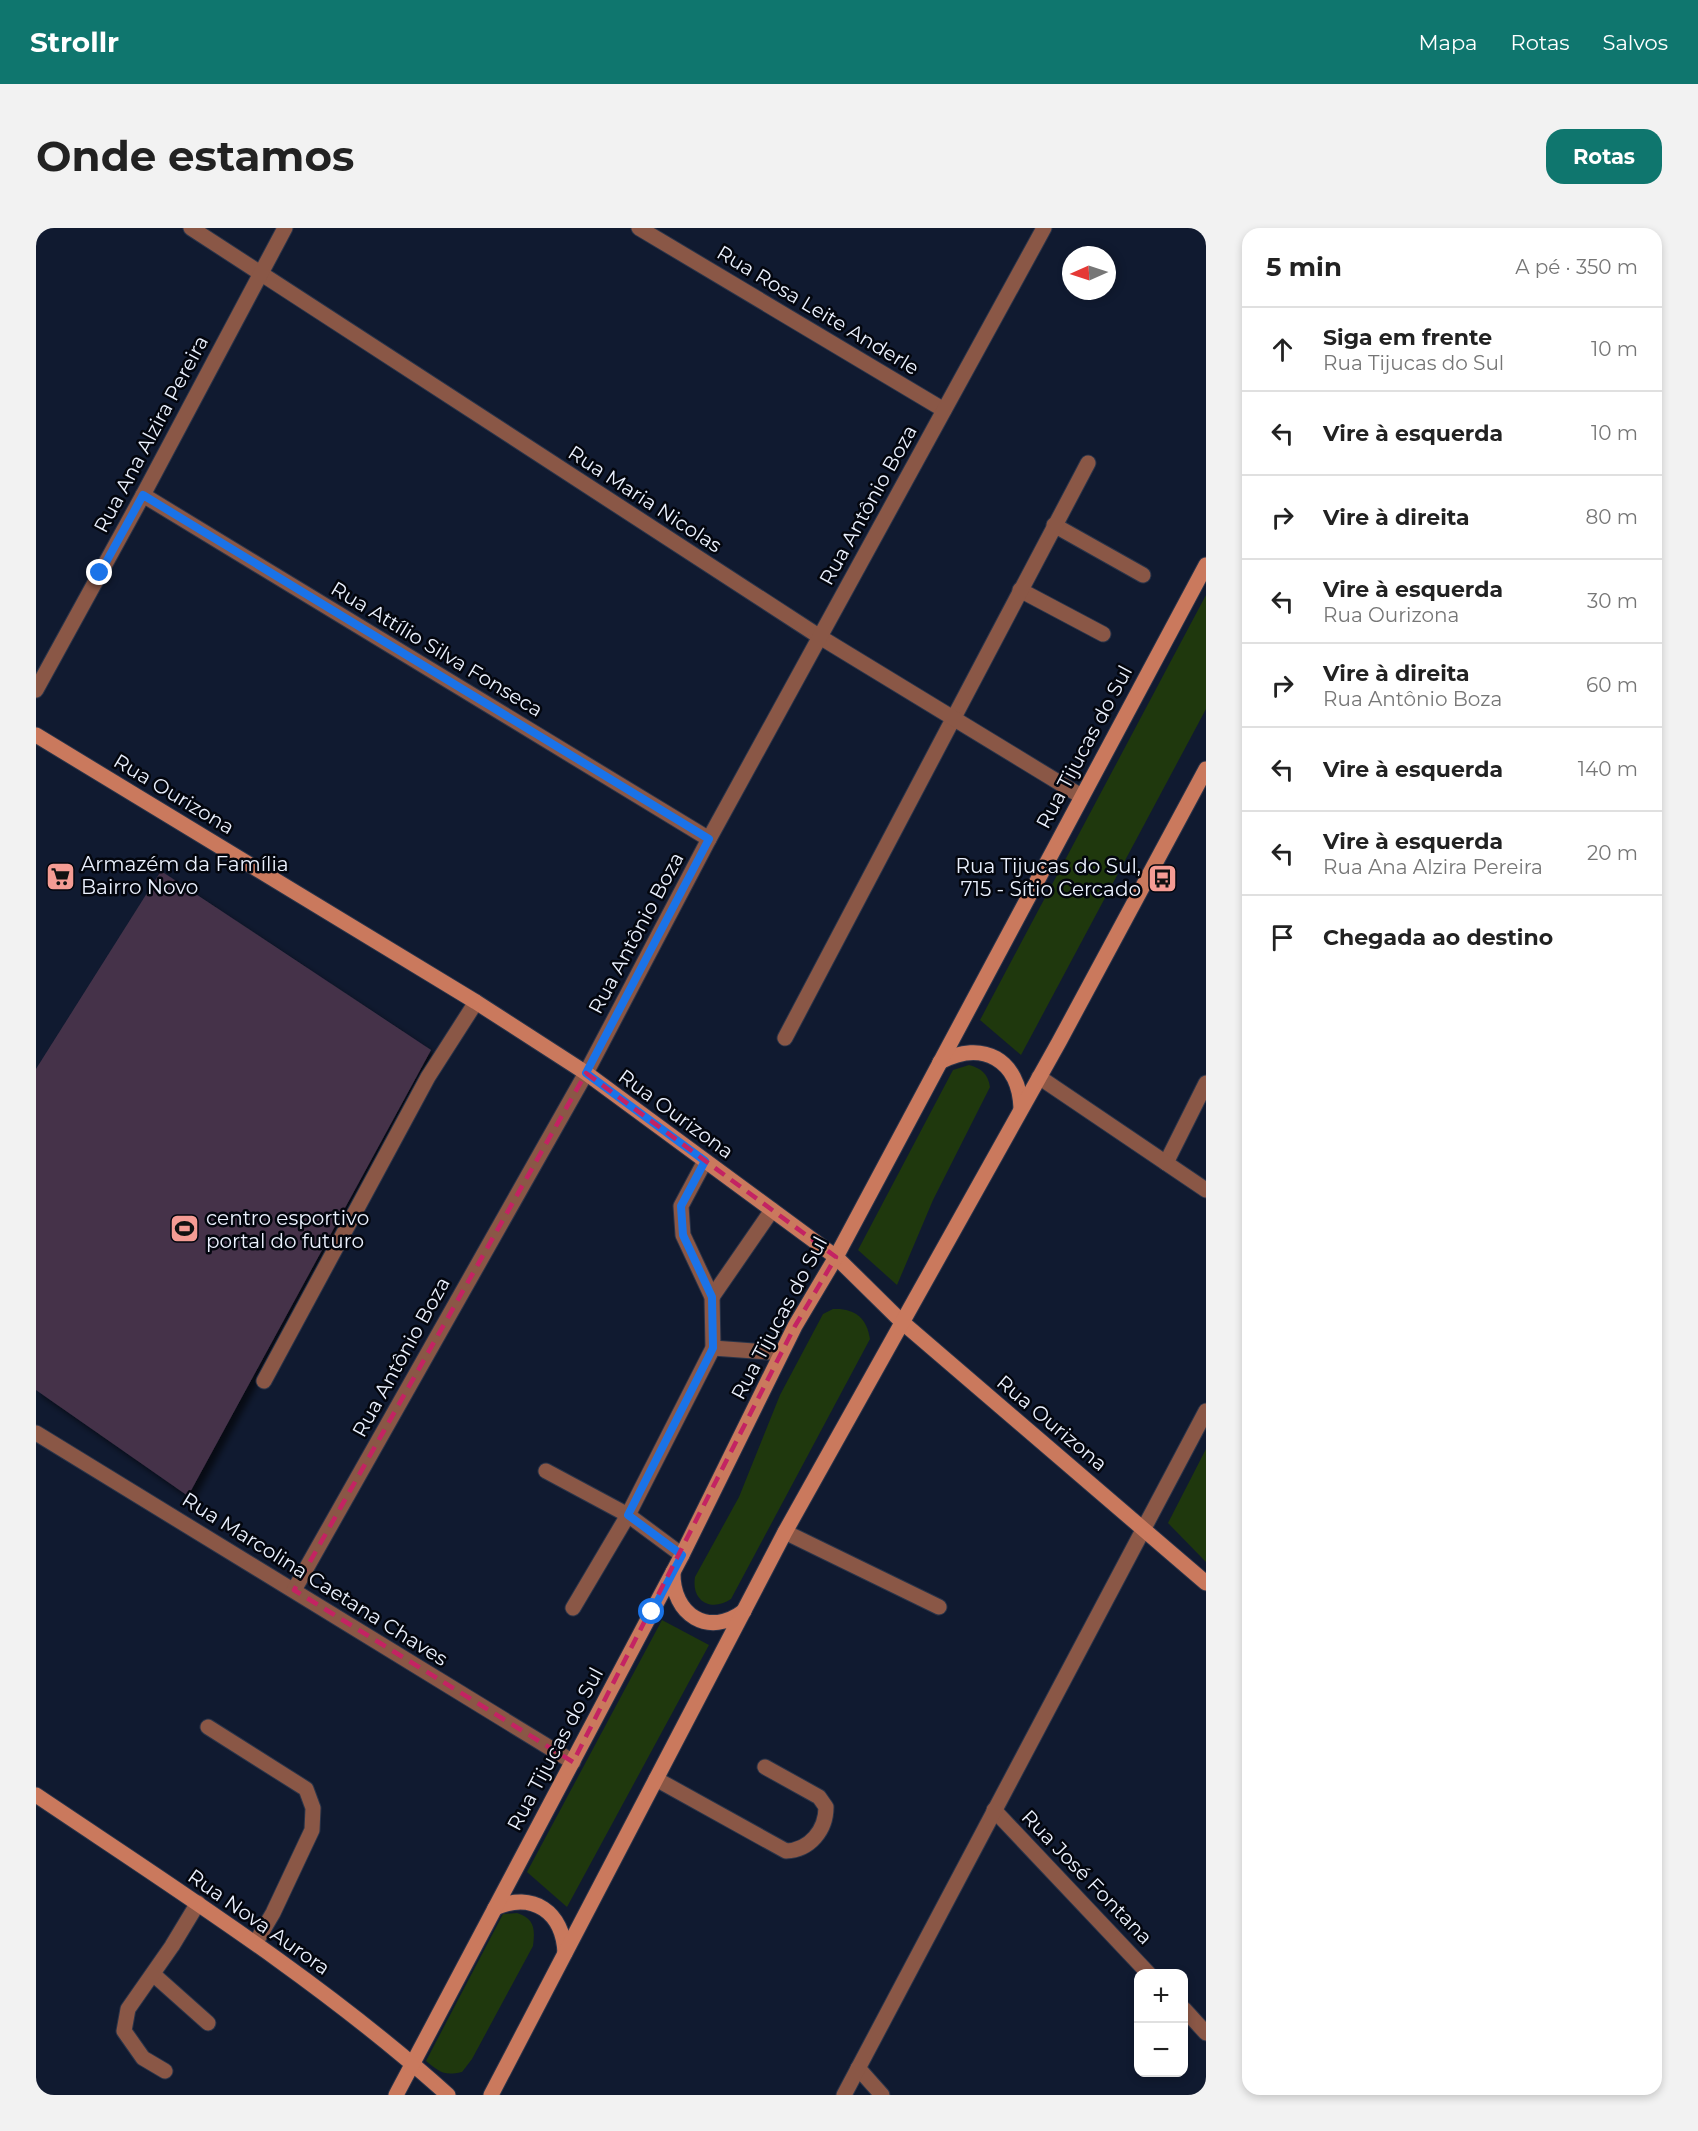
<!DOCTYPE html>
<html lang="pt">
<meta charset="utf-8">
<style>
body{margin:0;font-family:Montserrat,sans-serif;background:#f2f2f2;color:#222}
.controls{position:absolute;right:18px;bottom:18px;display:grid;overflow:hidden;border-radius:12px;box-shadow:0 3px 9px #0003}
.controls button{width:54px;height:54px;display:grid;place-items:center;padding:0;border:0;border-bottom:2px solid #e0e0e0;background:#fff;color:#222;font:30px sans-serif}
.compass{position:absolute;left:1026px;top:18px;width:54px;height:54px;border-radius:50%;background:#fff;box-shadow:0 3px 9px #0003;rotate:267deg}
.stop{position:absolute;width:18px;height:18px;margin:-14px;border:4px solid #1a73e8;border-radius:50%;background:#fff}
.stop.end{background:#1a73e8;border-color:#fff;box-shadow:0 2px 6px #0008}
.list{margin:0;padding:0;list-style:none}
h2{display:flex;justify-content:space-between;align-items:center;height:78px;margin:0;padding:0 24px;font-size:26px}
h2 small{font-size:20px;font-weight:400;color:#767676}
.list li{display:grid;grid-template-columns:39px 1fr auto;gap:18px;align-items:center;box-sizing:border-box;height:84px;padding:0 24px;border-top:2px solid #e0e0e0}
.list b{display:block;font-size:22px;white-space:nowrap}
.list p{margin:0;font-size:20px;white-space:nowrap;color:#767676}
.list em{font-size:20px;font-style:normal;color:#767676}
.icon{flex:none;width:33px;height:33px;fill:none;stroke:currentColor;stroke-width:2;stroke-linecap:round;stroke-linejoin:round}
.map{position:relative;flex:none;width:1170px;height:1867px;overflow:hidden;border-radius:18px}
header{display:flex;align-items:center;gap:36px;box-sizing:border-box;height:84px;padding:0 30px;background:#0f766e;color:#fff}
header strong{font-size:28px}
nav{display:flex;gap:33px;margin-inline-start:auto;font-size:21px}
.intro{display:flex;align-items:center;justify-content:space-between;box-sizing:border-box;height:144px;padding:0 36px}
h1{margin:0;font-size:42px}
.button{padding:15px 27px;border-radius:18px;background:#0f766e;color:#fff;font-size:21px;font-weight:700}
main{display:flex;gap:36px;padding:0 36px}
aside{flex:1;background:#fff;border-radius:18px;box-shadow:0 3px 9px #0003}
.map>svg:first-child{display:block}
.green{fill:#1f380d}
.building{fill:#45334a;filter:url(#shadow)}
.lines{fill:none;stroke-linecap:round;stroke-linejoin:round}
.lane-casing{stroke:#2a3449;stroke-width:17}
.street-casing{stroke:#2a3449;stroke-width:17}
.secondary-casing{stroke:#2a3449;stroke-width:17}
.lane{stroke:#8a5746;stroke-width:15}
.street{stroke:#8a5746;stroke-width:15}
.secondary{stroke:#ca795d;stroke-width:15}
.route{stroke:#1a73e8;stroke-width:8}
.marked{fill:none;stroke:#c42363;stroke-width:4.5;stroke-dasharray:12 8;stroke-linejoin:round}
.labels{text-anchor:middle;stroke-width:5;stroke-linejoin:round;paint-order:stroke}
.street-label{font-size:20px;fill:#ebf1fe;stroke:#03060e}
.poi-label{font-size:20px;fill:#ebf1fe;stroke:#03060e;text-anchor:start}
</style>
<header>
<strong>Strollr</strong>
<nav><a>Mapa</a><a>Rotas</a><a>Salvos</a></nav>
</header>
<div class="intro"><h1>Onde estamos</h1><a class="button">Rotas</a></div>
<main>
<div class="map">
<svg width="1170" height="1867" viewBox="0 0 1170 1867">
<defs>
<filter id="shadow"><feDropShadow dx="5.5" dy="5.5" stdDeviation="3" flood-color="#0009"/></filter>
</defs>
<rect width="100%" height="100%" fill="#101a30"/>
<g class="green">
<polygon points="1170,367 1170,481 985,827 944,792"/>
<path d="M933 837C945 840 952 846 954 859L897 972 861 1057 822 1022 917 842Z"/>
<path d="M797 1081C819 1080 831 1090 834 1111L695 1371C676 1384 655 1374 659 1349L703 1269 744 1167 787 1086Z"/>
<polygon points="1170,1221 1170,1334 1132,1295"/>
<polygon points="626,1392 673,1417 531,1679 491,1644"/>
<path d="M481 1685C499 1691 499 1701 497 1718L436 1831 426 1844C407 1848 404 1844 390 1833L467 1686Z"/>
</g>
<polygon class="building" points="125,643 395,822 152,1268 0,1162 0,841"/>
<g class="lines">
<defs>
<g id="lane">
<polyline points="1018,297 1107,347"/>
<polyline points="984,362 1067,406"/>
<polyline points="749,810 1052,235"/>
<polyline points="1130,935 1170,855"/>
<polyline points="676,1069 736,982"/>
<polyline points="677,1120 745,1125"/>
<polyline points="228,1153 392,849 440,774"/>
<polyline points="510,1243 592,1287 646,1327"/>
<polyline points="749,1304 903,1379"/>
<polyline points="537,1380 592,1287 677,1120 676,1069 647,1007 645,978 669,933"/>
<polyline points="172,1499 270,1561 277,1580 276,1602 237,1685 220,1714"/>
<path d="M620 1551 750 1623C774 1622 790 1602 790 1579L783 1569 729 1539"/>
<polyline points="117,1746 172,1795"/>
<polyline points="129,1843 107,1830 88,1803 92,1781 136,1718 162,1675"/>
</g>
<g id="street">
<polyline points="155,0 784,409 1045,568"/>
<polyline points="603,0 908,182"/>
<polyline points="107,267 673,611"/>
<polyline points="0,462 107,267 249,0"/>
<polyline points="1003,849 1170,962"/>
<polyline points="0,1205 537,1534"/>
<polyline points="258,1362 550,845 673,611 1008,0"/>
<polyline points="958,1582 1113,1746"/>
<polyline points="1148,1781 1170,1805"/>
<polyline points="822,1840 846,1867"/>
<polyline points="808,1867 1170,1183"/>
</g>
<g id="secondary">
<polyline points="0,507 440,774 550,845 800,1029 866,1094 1170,1355"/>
<path d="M904 834C947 811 983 832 985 880"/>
<path d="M637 1344C636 1387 673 1410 708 1383"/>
<path d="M0 1567C141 1662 285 1753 412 1867"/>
<path d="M459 1680C497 1663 527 1684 529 1725"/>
<polyline points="360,1867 646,1327 759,1098 800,1029 1170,337"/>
<polyline points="455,1867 749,1304 1023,814 1170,541"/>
</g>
</defs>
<use href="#lane" class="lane-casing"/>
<use href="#street" class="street-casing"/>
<use href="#secondary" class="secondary-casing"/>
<use href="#lane" class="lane"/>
<use href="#street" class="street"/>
<use href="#secondary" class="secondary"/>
</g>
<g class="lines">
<polyline class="route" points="64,345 107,267 673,611 550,845 669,933 645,978 647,1007 676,1069 677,1120 592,1287 646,1327 616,1384"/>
</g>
<path class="marked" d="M550 845 800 1029 759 1098 537 1534 258 1362Z"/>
<defs>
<symbol id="supermarket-square" viewBox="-11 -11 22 22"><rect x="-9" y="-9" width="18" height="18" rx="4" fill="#f59c94" stroke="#03060e"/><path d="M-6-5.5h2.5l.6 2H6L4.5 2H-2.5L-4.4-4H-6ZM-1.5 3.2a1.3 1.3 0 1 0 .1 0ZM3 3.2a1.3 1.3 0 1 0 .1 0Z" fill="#111"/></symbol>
<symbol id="bus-square" viewBox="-11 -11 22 22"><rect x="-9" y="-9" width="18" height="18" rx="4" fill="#f59c94" stroke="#03060e"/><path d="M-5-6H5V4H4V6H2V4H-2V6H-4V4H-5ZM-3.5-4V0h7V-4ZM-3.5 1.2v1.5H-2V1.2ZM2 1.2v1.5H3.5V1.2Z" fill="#111"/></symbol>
<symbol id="stadium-square" viewBox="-11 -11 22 22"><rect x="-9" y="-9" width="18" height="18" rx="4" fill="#f59c94" stroke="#03060e"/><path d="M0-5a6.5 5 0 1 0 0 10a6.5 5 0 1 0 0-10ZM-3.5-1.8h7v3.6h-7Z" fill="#111"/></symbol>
</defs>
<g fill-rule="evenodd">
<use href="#supermarket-square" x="8" y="632" width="33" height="33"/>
<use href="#bus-square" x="1110" y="634" width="33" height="33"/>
<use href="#stadium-square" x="132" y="984" width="33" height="33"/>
</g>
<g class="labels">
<g class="street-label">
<text transform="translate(782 82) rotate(31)" y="7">Rua Rosa Leite Anderle</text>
<text transform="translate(115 206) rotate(-62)" y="7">Rua Ana Alzira Pereira</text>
<text transform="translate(609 271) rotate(33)" y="7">Rua Maria Nicolas</text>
<text transform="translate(832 277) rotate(-61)" y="7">Rua Antônio Boza</text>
<text transform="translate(401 421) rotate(31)" y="7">Rua Attílio Silva Fonseca</text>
<text transform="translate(1048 519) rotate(-62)" y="7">Rua Tijucas do Sul</text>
<text transform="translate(138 566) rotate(31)" y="7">Rua Ourizona</text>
<text transform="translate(600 705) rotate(-62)" y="7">Rua Antônio Boza</text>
<text transform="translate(640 886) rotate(36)" y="7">Rua Ourizona</text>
<text transform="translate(743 1090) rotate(-62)" y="7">Rua Tijucas do Sul</text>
<text transform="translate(365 1129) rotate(-61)" y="7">Rua Antônio Boza</text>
<text transform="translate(1016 1195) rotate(40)" y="7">Rua Ourizona</text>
<text transform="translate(279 1351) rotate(32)" y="7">Rua Marcolina Caetana Chaves</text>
<text transform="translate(519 1521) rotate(-62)" y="7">Rua Tijucas do Sul</text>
<text transform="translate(1051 1649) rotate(46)" y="7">Rua José Fontana</text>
<text transform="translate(223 1694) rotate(35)" y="7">Rua Nova Aurora</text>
</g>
<g class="poi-label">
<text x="45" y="643">Armazém da Família<tspan x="45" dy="23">Bairro Novo</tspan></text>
<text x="1105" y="645" text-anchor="end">Rua Tijucas do Sul,<tspan x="1105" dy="23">715 - Sítio Cercado</tspan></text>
<text x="170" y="997">centro esportivo<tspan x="170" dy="23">portal do futuro</tspan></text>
</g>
</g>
</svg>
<div class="controls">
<button>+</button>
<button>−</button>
</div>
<svg class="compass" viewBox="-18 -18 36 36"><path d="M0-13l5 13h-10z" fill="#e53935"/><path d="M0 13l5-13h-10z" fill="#767676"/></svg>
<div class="stop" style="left:616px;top:1384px"></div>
<div class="stop end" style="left:64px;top:345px"></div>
</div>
<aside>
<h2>5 min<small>A pé · 350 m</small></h2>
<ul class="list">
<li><svg class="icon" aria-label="ahead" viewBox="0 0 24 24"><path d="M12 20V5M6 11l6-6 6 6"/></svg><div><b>Siga em frente</b><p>Rua Tijucas do Sul</p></div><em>10 m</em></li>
<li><svg class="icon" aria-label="left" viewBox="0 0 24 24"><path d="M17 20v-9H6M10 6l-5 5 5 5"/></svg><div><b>Vire à esquerda</b></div><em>10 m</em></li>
<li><svg class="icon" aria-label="right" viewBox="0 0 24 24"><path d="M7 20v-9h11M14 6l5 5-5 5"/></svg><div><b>Vire à direita</b></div><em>80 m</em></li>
<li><svg class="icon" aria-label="left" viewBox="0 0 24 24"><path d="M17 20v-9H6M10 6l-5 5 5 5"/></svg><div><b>Vire à esquerda</b><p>Rua Ourizona</p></div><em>30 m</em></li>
<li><svg class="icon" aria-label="right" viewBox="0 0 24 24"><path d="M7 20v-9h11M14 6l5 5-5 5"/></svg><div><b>Vire à direita</b><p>Rua Antônio Boza</p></div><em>60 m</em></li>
<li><svg class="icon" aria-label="left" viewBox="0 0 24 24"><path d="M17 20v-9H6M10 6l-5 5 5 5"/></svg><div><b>Vire à esquerda</b></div><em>140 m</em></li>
<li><svg class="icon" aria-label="left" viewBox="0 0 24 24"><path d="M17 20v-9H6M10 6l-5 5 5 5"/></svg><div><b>Vire à esquerda</b><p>Rua Ana Alzira Pereira</p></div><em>20 m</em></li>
<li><svg class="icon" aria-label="arrive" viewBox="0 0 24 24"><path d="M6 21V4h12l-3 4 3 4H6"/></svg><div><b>Chegada ao destino</b></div></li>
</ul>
</aside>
</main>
